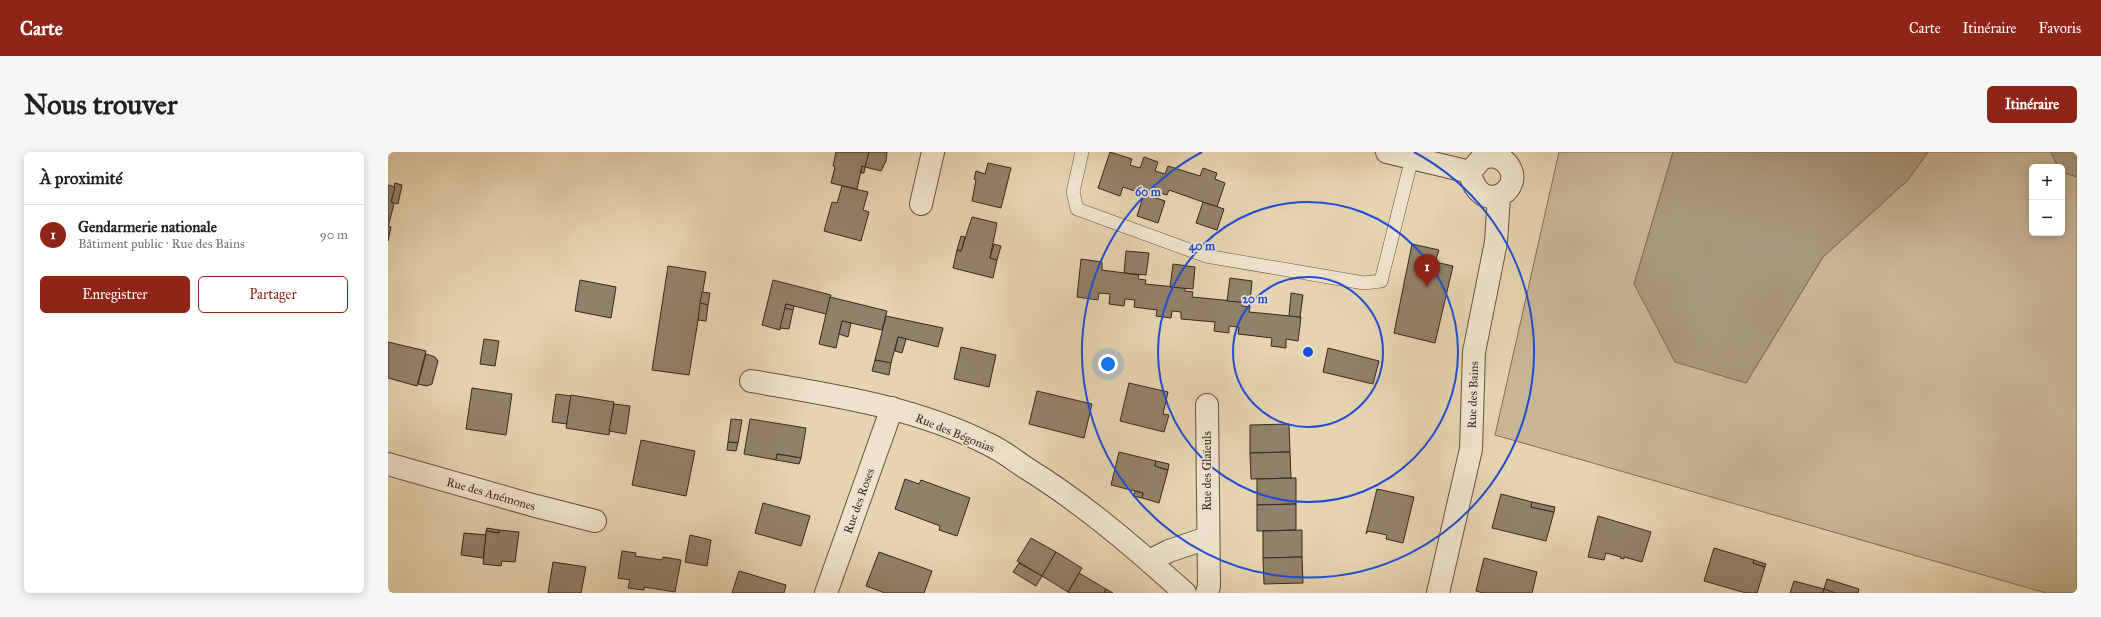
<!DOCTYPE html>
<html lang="fr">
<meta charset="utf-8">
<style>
body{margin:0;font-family:"IM FELL Great Primer",serif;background:#f6f6f6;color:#202124}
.controls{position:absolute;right:12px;top:12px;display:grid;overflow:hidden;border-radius:6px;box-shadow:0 2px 10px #0003}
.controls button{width:36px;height:36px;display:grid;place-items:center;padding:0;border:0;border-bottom:1px solid #e0e0e0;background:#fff;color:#202124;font:20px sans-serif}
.you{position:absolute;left:720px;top:212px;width:14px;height:14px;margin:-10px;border:3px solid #fff;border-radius:50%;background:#1a73e8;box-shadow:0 0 0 6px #1a73e833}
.badge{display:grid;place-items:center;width:26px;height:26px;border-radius:50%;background:#8f2418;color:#fff;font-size:13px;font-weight:700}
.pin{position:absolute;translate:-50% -33px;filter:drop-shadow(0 1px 2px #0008)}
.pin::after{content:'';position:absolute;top:21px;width:14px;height:12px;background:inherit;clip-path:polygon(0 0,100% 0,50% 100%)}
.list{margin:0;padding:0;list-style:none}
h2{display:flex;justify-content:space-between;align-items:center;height:52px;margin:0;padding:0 16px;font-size:17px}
h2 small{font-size:13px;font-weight:400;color:#757577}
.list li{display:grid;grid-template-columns:26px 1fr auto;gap:12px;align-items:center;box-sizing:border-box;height:60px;padding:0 16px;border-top:1px solid #e0e0e0}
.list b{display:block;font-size:15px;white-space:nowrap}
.list p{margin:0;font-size:13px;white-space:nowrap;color:#757577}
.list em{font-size:13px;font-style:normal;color:#757577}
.actions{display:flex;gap:8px;padding:12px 16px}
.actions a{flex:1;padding:9px 0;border:1px solid #8f2418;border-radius:6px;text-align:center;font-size:14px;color:#8f2418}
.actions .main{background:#8f2418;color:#fff}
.map{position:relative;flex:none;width:1689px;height:441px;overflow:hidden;border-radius:6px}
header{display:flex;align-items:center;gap:24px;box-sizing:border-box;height:56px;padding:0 20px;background:#8f2418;color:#fff}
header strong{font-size:19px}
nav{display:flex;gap:22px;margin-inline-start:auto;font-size:14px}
.intro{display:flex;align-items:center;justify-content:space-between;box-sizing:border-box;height:96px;padding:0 24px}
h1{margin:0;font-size:28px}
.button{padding:10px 18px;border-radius:6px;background:#8f2418;color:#fff;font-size:14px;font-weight:700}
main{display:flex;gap:24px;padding:0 24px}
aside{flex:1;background:#fff;border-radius:6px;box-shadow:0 2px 10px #0003}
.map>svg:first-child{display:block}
.green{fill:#c8b697;stroke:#806e5a}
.water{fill:#aa997e;stroke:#7c6b58}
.building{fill:#92806a;stroke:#37271e}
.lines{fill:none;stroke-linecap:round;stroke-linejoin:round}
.service-casing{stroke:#635242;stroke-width:14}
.minor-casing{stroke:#635242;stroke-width:24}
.service{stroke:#efe2cc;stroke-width:13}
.minor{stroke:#efe2cc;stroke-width:22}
.ring{fill:none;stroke:#1d4ed8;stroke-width:2}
.labels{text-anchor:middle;stroke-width:3.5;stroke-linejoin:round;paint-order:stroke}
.street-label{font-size:12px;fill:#37271e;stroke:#efe2cc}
.centre{fill:#1d4ed8;stroke:#efe2cc;stroke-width:2}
.ring-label{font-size:12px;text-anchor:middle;font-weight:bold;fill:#1d4ed8;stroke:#efe2cc;stroke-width:3.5;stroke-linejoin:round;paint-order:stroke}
</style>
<header>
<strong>Carte</strong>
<nav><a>Carte</a><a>Itinéraire</a><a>Favoris</a></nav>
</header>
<div class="intro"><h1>Nous trouver</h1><a class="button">Itinéraire</a></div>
<main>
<aside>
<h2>À proximité<small></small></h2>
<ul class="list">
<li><span class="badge">1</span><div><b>Gendarmerie nationale</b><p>Bâtiment public · Rue des Bains</p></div><em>90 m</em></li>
</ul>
<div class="actions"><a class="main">Enregistrer</a><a>Partager</a></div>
</aside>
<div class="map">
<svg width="1689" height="441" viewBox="0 0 1689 441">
<rect width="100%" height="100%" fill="#e6d3b0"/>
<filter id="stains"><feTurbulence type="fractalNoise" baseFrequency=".005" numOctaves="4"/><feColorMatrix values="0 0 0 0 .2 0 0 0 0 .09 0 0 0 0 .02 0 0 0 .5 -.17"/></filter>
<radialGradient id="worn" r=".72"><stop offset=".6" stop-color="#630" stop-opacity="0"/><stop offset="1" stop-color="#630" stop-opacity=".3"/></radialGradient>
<polygon class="green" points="1171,0 1285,0 1246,132 1358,231 1435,105 1520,28 1540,0 1663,0 1670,15 1644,15 1644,81 1674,81 1674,20 1689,25 1689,441 1658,441 1107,283"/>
<g class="water">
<polygon points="1285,0 1540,0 1520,28 1435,105 1358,231 1287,210 1246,132"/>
<polygon points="1663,0 1689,0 1689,25 1674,20 1674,15 1670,15"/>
</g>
<g class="building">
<polygon points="448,0 481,0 477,15 474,14 469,37 443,31 447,15 445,14"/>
<polygon points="481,0 499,0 498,9 493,19 477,15"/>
<polygon points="722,0 744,7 742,13 752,16 756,5 770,10 767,19 777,22 780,14 812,24 815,16 829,21 827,27 837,31 829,55 781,38 779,43 772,41 770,47 735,35 732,44 710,36"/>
<polygon points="600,11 623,16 613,56 584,49 588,28 586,27 588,19 597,22"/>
<polygon points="474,14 477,15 476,21 473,21"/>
<polygon points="7,31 14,33 10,52 3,50"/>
<polygon points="0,33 7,35 3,50 6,52 0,75"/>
<polygon points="454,34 480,40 475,58 481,60 473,89 436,79 444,50 449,51"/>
<polygon points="756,42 777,49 770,71 749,64"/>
<polygon points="815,50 836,57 829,78 808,71"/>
<polygon points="584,65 609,71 602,106 609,108 605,126 565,116 569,98 573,99"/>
<polygon points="0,74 3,75 0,89"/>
<polygon points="573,84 577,85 573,99 569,98"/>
<polygon points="606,92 613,94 609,108 602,106"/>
<polygon points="1024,92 1051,98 1047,110 1065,114 1047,191 1006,181"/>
<polygon points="738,99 761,101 758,123 736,121"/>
<polygon points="693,107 714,110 714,118 751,123 750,127 758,128 757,132 797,136 797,139 805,140 804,145 855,150 854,154 862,155 861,160 913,165 910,189 898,187 898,196 883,194 884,186 850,182 851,175 841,174 841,181 826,179 827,170 793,167 793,160 784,159 783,166 768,164 769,158 746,155 747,148 737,147 736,154 721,152 722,142 711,141 710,148 689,145"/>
<polygon points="785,112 807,115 805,137 782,135"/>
<polygon points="280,114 318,120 301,223 264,218"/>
<polygon points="842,126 864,129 862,151 839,149"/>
<polygon points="192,128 228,135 223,166 187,159"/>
<polygon points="385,128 443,143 438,162 398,152 392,178 374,173"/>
<polygon points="314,140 322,141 320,153 312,151"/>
<polygon points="903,141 915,143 912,165 901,164"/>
<polygon points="442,145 499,159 494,178 454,169 448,196 431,192"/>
<polygon points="312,151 320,153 318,169 310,168"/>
<polygon points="398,152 406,154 405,158 397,156"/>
<polygon points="397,156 405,158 401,177 392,176"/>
<polygon points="498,164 555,176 550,195 510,185 503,211 487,208"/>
<polygon points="454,169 463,171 460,185 451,182"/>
<polygon points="510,185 518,187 514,201 507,199"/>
<polygon points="96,187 111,189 107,214 92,212"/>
<polygon points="0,190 38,199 29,234 0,226"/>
<polygon points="573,195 608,203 601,235 566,227"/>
<polygon points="940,196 991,209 985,232 935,220"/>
<polygon points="38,202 47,205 50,209 44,232 39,234 30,232"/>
<polygon points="487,208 503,211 501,223 484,219"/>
<polygon points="741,231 780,240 775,262 781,263 776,280 732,269"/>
<polygon points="84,236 124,242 118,283 78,277"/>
<polygon points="649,239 704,252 696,286 641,272"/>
<polygon points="168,242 183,244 179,272 164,270"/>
<polygon points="183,243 226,250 221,283 178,276"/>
<polygon points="226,252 242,254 238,282 221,279"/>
<polygon points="343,267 354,268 350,291 340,290"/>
<polygon points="362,267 418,276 413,306 389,302 388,308 356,302"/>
<polygon points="901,272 902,300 862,301 862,273"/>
<polygon points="253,288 307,299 298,344 244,333"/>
<polygon points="340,290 350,291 348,299 339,298"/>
<polygon points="731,300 768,309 767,314 780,318 771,351 754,346 755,341 723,333"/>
<polygon points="902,300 903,326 863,327 862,301"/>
<polygon points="389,302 413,306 411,312 388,308"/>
<polygon points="768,309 781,312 780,318 767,314"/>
<polygon points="908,326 908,352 869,353 869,327"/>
<polygon points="517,327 531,332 533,328 582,346 569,384 551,378 552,374 507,357"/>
<polygon points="989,337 1026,345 1015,391 998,387 999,383 980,379 978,382"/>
<polygon points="747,339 755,341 754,346 745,344"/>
<polygon points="1113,342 1144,350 1143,355 1166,360 1158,389 1104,376"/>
<polygon points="1144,350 1167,355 1166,360 1143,355"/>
<polygon points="375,351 422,364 413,394 367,381"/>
<polygon points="908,352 908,378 869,379 869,353"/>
<polygon points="1210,364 1263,380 1254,410 1236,405 1236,407 1232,406 1233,405 1218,401 1216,408 1200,405"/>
<polygon points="99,376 111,378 111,381 98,379"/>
<polygon points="111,378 131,380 127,410 114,409 113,414 95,412 98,379 111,381"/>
<polygon points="914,378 914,405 875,406 875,379"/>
<polygon points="76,381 98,383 95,406 73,403"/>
<polygon points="302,383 323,388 319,414 297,410"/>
<polygon points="643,386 668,400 654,424 629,409"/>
<polygon points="1326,396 1366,408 1365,411 1377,415 1369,441 1358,441 1316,429"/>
<polygon points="234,399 248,401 247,404 274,408 275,405 293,408 287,440 256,435 256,438 240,436 242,428 230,426"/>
<polygon points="491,400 544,419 536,441 497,441 478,434"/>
<polygon points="668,400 694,416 680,440 654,424"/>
<polygon points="914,405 915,431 876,432 875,406"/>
<polygon points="1096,406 1149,420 1144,441 1095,441 1088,439"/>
<polygon points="1366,408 1378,412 1377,415 1365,411"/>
<polygon points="165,410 198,415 193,441 160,441"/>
<polygon points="631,411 654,424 648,434 625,420"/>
<polygon points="351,419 398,433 396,441 344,441"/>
<polygon points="691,421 718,437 716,441 680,441"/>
<polygon points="1439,427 1471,437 1470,441 1447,441 1436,437"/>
<polygon points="1406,429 1436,437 1435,441 1402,441"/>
<polygon points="718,437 725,441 716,441"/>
<polygon points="1436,437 1447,441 1435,441"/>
</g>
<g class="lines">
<defs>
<polyline id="service" points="694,0 685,40 689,57 818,104 976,131 993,129 1024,6"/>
<g id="minor">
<polyline points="999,0 1082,20"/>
<path d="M1104 4C1112 5 1118 9 1122 16 1135 41 1090 64 1082 20L1094 6Z"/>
<polyline points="533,52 545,0"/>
<path d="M363 229C445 243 528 255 602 293 615 299 626 308 638 316 695 351 747 396 797 441"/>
<polyline points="819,253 821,434 819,441"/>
<polyline points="0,312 144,353 207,369"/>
<polyline points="761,409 781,399 819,386"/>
<polyline points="438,441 504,256"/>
<polyline points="1050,441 1083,297 1086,200 1108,90 1111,44"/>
</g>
</defs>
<use href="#service" class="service-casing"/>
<use href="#minor" class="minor-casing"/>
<use href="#service" class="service"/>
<use href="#minor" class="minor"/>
</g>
<g class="ring">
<circle cx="920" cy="200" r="75"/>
<circle cx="920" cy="200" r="150"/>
<path d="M1026 0A226 226 0 1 1 814 0"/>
</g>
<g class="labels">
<g class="street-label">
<text transform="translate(1085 243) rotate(-88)" y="4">Rue des Bains</text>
<text transform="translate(567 281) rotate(22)" y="4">Rue des Bégonias</text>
<text transform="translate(819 319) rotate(-90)" y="4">Rue des Glaïeuls</text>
<text transform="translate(103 342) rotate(16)" y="4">Rue des Anémones</text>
<text transform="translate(471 349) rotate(-70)" y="4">Rue des Roses</text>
</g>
</g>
<circle cx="920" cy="200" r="6" class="centre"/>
<g class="ring-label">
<text x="760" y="44">60 m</text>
<text x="814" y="98">40 m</text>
<text x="867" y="151">20 m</text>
</g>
<rect width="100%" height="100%" filter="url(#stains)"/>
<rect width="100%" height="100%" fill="url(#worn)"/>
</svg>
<div class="controls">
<button>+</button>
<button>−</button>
</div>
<div class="you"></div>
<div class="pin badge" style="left:1039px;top:135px">1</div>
</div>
</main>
